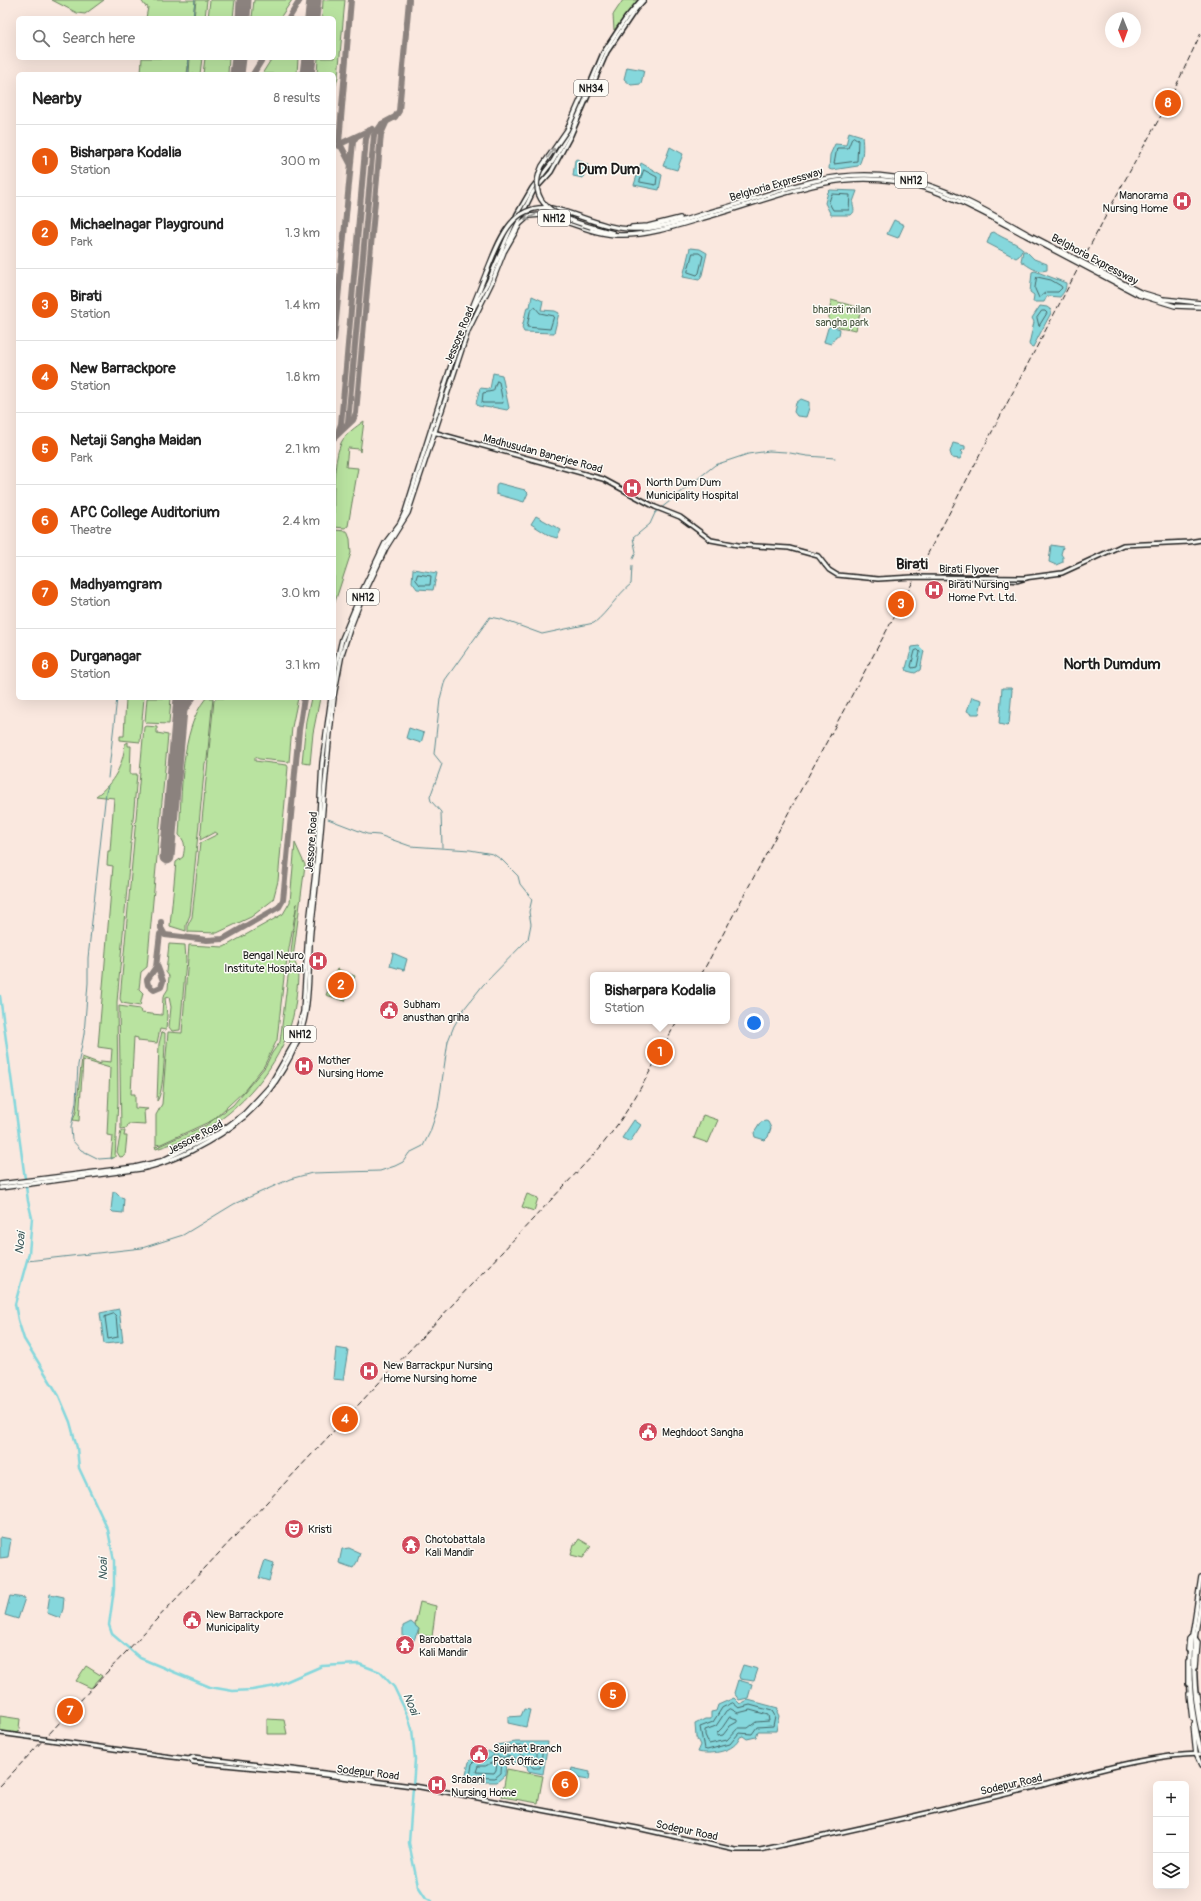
<!DOCTYPE html>
<meta charset="utf-8">
<style>
body{margin:0;font-family:Pangolin,sans-serif;background:#f2f2f2;color:#222}
.controls{position:absolute;right:12px;bottom:12px;display:grid;overflow:hidden;border-radius:6px;box-shadow:0 4px 16px #0002}
.controls button{width:36px;height:36px;display:grid;place-items:center;padding:0;border:0;border-bottom:1px solid #e0e0e0;background:#fff;color:#222;font:20px sans-serif}
.compass{position:absolute;left:1105px;top:12px;width:36px;height:36px;border-radius:50%;background:#fff;box-shadow:0 4px 16px #0002;rotate:179deg}
.you{position:absolute;left:754px;top:1023px;width:14px;height:14px;margin:-10px;border:3px solid #fff;border-radius:50%;background:#1a73e8;box-shadow:0 0 0 6px #1a73e833}
.badge{display:grid;place-items:center;width:26px;height:26px;border-radius:50%;background:#ea580c;color:#fff;font-size:13px;font-weight:700}
.pin{position:absolute;translate:-50% -50%;border:2px solid #fff;box-shadow:0 1px 4px #0006}
.popup{position:absolute;left:590px;top:972px;width:140px;height:52px;box-sizing:border-box;display:grid;place-content:center;border-radius:6px;background:#fff;filter:drop-shadow(0 1px 3px #0005);font-size:13px;white-space:nowrap;color:#767676}
.popup b{font-size:15px;color:#222}
.popup::after{content:'';position:absolute;left:50%;top:100%;margin-left:-8px;border:8px solid transparent;border-top-color:#fff}
.list{margin:0;padding:0;list-style:none}
h2{display:flex;justify-content:space-between;align-items:center;height:52px;margin:0;padding:0 16px;font-size:17px}
h2 small{font-size:13px;font-weight:400;color:#767676}
.list li{display:grid;grid-template-columns:26px 1fr auto;gap:12px;align-items:center;box-sizing:border-box;height:72px;padding:0 16px;border-top:1px solid #e0e0e0}
.list b{display:block;font-size:15px;white-space:nowrap}
.list p{margin:0;font-size:13px;white-space:nowrap;color:#767676}
.list em{font-size:13px;font-style:normal;color:#767676}
.icon{flex:none;width:22px;height:22px;fill:none;stroke:currentColor;stroke-width:2;stroke-linecap:round;stroke-linejoin:round}
.map{position:relative;flex:none;width:1201px;height:1901px;overflow:hidden}
.search{position:absolute;background:#fff;box-shadow:0 4px 16px #0002;left:16px;top:16px;width:320px;height:44px;display:flex;align-items:center;gap:10px;box-sizing:border-box;padding:0 14px;border-radius:6px;color:#767676;font-size:15px}
.panel{position:absolute;background:#fff;box-shadow:0 4px 16px #0002;left:16px;top:72px;width:320px;height:628px;border-radius:6px}
.map>svg:first-child{display:block}
.green{fill:#b9e3a0;stroke:#6a805e}
.water{fill:#85d7dc;stroke:#5b8c8f}
.lines{fill:none;stroke-linecap:round;stroke-linejoin:round}
.shore{stroke:#466769;stroke-width:1}
.stream{stroke:#5b8c8f;stroke-width:1}
.canal{stroke:#85d7dc;stroke-width:2.5}
.taxiway{stroke:#8b827e;stroke-width:6}
.runway{stroke:#8b827e;stroke-width:15}
.secondary-casing{stroke:#1c1c1c;stroke-width:5.5}
.primary-casing{stroke:#1c1c1c;stroke-width:6}
.trunk-casing{stroke:#1c1c1c;stroke-width:6}
.motorway-casing{stroke:#1c1c1c;stroke-width:7}
.secondary{stroke:#fdfcf7;stroke-width:2.5}
.primary{stroke:#fdfcf7;stroke-width:3}
.trunk{stroke:#fdfcf7;stroke-width:3.5}
.motorway{stroke:#fdfcf7;stroke-width:4}
.rail{stroke:#1c1c1c;stroke-width:1;stroke-dasharray:6 3;stroke-linecap:butt}
.primary-bridge-casing{stroke:#1c1c1c;stroke-width:6;stroke-linecap:butt}
.trunk-bridge-casing{stroke:#1c1c1c;stroke-width:6;stroke-linecap:butt}
.primary-bridge{stroke:#fdfcf7;stroke-width:3}
.trunk-bridge{stroke:#fdfcf7;stroke-width:3.5}
.oneway{stroke:#989794}
.labels{text-anchor:middle;stroke-width:3;stroke-linejoin:round;paint-order:stroke}
.shield{fill:#fdfcf7;stroke:#605f5e;stroke-width:1}
.shield-label{font-size:10px;font-weight:bold;fill:#1c1c1c}
.street-label{font-size:11px;fill:#1c1c1c;stroke:#fdfcf7}
.poi-label{font-size:11px;fill:#1c1c1c;stroke:#fdfcf7;text-anchor:start}
.park-label{font-size:11px;fill:#4b5844;stroke:#fdfcf7}
.water-label{font-size:12px;font-style:italic;fill:#415d5f;stroke:#fdfcf7}
.district-label{font-size:15px;font-weight:bold;fill:#1c1c1c;stroke:#fdfcf7}
</style>
<div class="map">
<svg width="1201" height="1901" viewBox="0 0 1201 1901">
<rect width="100%" height="100%" fill="#fae8df"/>
<filter id="ink" filterUnits="userSpaceOnUse"><feTurbulence type="fractalNoise" baseFrequency=".025" numOctaves="2"/><feDisplacementMap in="SourceGraphic" scale="8" xChannelSelector="R" yChannelSelector="G"/><feConvolveMatrix kernelMatrix="1 2 1 2 8 2 1 2 1" color-interpolation-filters="sRGB"/></filter>
<g filter="url(#ink)">
<g class="green">
<polygon points="52,0 104,0 85,14 77,13"/>
<polygon points="141,0 195,0 193,18 146,18 148,7 145,6"/>
<polygon points="196,0 207,0 205,18 194,18"/>
<polygon points="210,0 235,0 233,18 208,18"/>
<polygon points="254,0 292,0 280,18 252,18"/>
<polygon points="323,0 345,0 338,77 334,92 334,74 317,74 318,58 334,58 334,18 322,18"/>
<polygon points="623,0 638,0 614,30 613,15"/>
<polygon points="142,58 189,58 187,74 141,74"/>
<polygon points="190,58 202,58 200,74 189,74"/>
<polygon points="205,58 229,58 228,74 203,74"/>
<polygon points="272,58 298,58 297,74 262,74"/>
<polygon points="831,300 861,308 856,330 828,325"/>
<path d="M364 421 360 452 359 449 348 448 346 467 358 468 348 526 345 528 334 527C334 504 332 464 341 443 345 434 356 427 364 421Z"/>
<polygon points="334,530 347,531 350,539 351,553 334,605"/>
<polygon points="126,698 144,698 140,742 120,740 120,736 124,736"/>
<polygon points="147,698 171,698 169,724 146,723 145,721"/>
<path d="M206 698H213L207 760 205 763 190 915 186 925V931L170 926 176 862 183 857C185 847 186 842 179 835 182 794 180 730 206 698Z"/>
<polygon points="218,698 298,698 292,727 289,762 259,759 255,757 255,761 287,765 288,767 278,881 273,900 251,917 217,933 188,932 188,925 192,917 200,843 218,834 215,832 200,840 214,700"/>
<polygon points="311,698 320,698 313,733 310,764 302,763 306,721"/>
<polygon points="146,726 157,727 157,733 168,735 147,967 141,972 139,989 143,993 140,1006 122,1003 120,999 144,727"/>
<path d="M128 742V746H131L130 774H137L117 1002 118 1102 115 1157 111 1159 113 1136 107 1135 110 1068 83 1060 79 1121 73 1120 76 1112 82 1057 101 1064V1061L111 1062 112 1049 98 1047 113 866 107 865 108 851H110L114 798 96 796C114 783 123 765 125 744Z"/>
<path d="M295 843 305 865 293 958C301 973 297 983 296 999 291 1048 255 1097 214 1124 197 1135 176 1143 156 1149L155 1146 159 1147V1146L206 1125 233 1105 265 1067 272 1053 280 1042 297 903 284 977 277 1040 264 1066 244 1091 213 1120 161 1144 156 1145V1115L162 1104 168 1032 182 1033 189 945 224 947 283 914 290 902Z"/>
<polygon points="169,944 185,945 186,960 180,1030 172,1031 169,1027 171,1007 169,997 165,998 167,1015 166,1030 160,1029 157,1043 138,1041 138,1038 134,1037 131,1094 135,1094 135,1108 148,1109 144,1111 145,1125 128,1124 127,1128 121,1129 119,1006 140,1009 141,1013 162,1015 163,997 168,989 169,976 166,972"/>
<polygon points="337,969 355,976 345,1001 326,995"/>
<path d="M162 1032 165 1033C165 1046 164 1093 157 1101L159 1044Z"/>
<polygon points="703,1115 718,1120 708,1143 694,1138"/>
<polygon points="121,1131 125,1131 124,1136 127,1136 125,1156 120,1157 117,1152"/>
<polygon points="527,1194 538,1198 534,1211 522,1207"/>
<polygon points="579,1539 591,1546 583,1558 571,1555 574,1544 576,1544"/>
<polygon points="420,1602 436,1606 432,1637 418,1634 419,1629 415,1625"/>
<polygon points="86,1666 102,1676 91,1688 76,1681"/>
<polygon points="610,1681 623,1686 615,1708 602,1703"/>
<polygon points="0,1716 20,1719 18,1737 0,1735"/>
<polygon points="267,1719 284,1720 287,1734 267,1734"/>
<polygon points="507,1769 543,1776 538,1803 502,1797"/>
</g>
<g class="water">
<polygon points="627,67 644,70 641,84 631,85 624,79"/>
<path d="M849 132 862 136C863 145 864 158 858 166L832 170 829 169 830 155 835 144 846 145Z"/>
<polygon points="670,147 683,154 677,170 663,166"/>
<polygon points="577,159 588,165 583,178 573,176 575,160"/>
<polygon points="641,163 662,175 659,190 634,185"/>
<path d="M830 190 857 191 853 202C852 208 857 210 851 215H831L825 203 828 192Z"/>
<polygon points="894,220 904,225 898,238 887,234"/>
<path d="M994 232C1003 239 1014 241 1023 249L1019 256 1016 258 987 243 991 233Z"/>
<polygon points="690,248 700,249 707,253 702,275 699,280 683,277"/>
<path d="M1023 251H1026L1034 259 1047 264V270C1036 273 1030 267 1021 261Z"/>
<path d="M1035 271 1066 283C1066 290 1064 292 1060 297L1047 296 1044 302H1033L1034 295 1030 292 1032 272Z"/>
<polygon points="532,296 543,301 541,310 555,311 559,313 554,333 524,332 522,328 527,307 530,307"/>
<polygon points="1040,306 1047,307 1051,310 1051,313 1033,347 1030,346 1029,344 1034,322 1032,318"/>
<polygon points="831,326 840,329 839,336 836,336 831,344 824,342 828,328"/>
<polygon points="493,373 502,375 509,408 507,410 492,407 491,408 478,406 476,403 480,388 490,389"/>
<polygon points="801,399 809,402 809,408 806,417 797,416 794,412 796,403"/>
<polygon points="953,443 965,446 965,449 961,451 963,453 960,459 952,458 950,452"/>
<polygon points="498,483 525,490 528,493 524,502 496,494 496,487"/>
<polygon points="536,516 561,530 557,538 550,536 531,524"/>
<polygon points="1051,545 1063,547 1061,554 1063,557 1063,562 1056,565 1049,562"/>
<polygon points="413,569 437,573 433,590 417,589 412,582"/>
<polygon points="919,646 924,651 920,670 915,673 907,671 906,668 912,647"/>
<polygon points="1002,688 1011,688 1012,690 1009,724 1007,726 999,724"/>
<polygon points="972,697 982,700 979,714 972,714 967,711"/>
<polygon points="409,728 424,733 421,743 406,738"/>
<polygon points="393,953 407,959 404,970 390,966"/>
<polygon points="634,1120 641,1125 630,1142 622,1138"/>
<polygon points="766,1121 768,1122 771,1128 768,1137 765,1140 755,1137 754,1133 761,1122"/>
<polygon points="113,1192 116,1192 121,1197 124,1198 123,1213 113,1212 111,1210"/>
<polygon points="119,1309 123,1342 104,1344 100,1313"/>
<polygon points="336,1348 348,1350 343,1380 333,1379"/>
<polygon points="0,1537 11,1539 8,1557 0,1558"/>
<polygon points="349,1548 360,1553 357,1562 353,1568 339,1563 342,1549"/>
<polygon points="265,1560 274,1563 269,1581 259,1578"/>
<polygon points="50,1594 64,1597 63,1609 60,1618 47,1613"/>
<polygon points="10,1596 25,1598 18,1619 5,1615"/>
<polygon points="411,1622 419,1629 413,1642 405,1640 403,1638 403,1626"/>
<polygon points="743,1665 758,1669 754,1681 740,1679 739,1676"/>
<polygon points="738,1680 752,1684 748,1698 739,1700 734,1693"/>
<path d="M734 1698 740 1704 748 1700 778 1708 777 1712 779 1716 776 1731H758L756 1737 747 1739 743 1736 740 1737C735 1752 711 1755 697 1752L700 1745 696 1737 695 1724 705 1719H711V1712L716 1711 718 1705Z"/>
<polygon points="524,1709 530,1710 526,1727 508,1723 508,1717 521,1716"/>
<path d="M516 1742H548L543 1774 528 1771 527 1766C515 1763 504 1758 492 1753L496 1745Z"/>
<polygon points="488,1751 506,1760 505,1775 497,1782 468,1782 465,1779 469,1762 475,1756 484,1757"/>
<polygon points="572,1768 590,1772 589,1780 570,1777"/>
</g>
<g class="lines">
<g class="shore">
<polygon points="854,137 858,140 857,161 834,164 837,148 848,148 852,138"/>
<polygon points="644,170 657,177 656,185 640,182"/>
<polygon points="832,194 850,195 849,210 833,210 829,203"/>
<polygon points="693,253 699,253 703,256 699,273 697,275 688,272"/>
<polygon points="1037,277 1051,280 1061,286 1062,288 1058,292 1046,292 1039,298 1035,289"/>
<polygon points="535,307 540,313 554,316 550,329 527,327 530,312"/>
<polygon points="1042,311 1045,311 1047,313 1039,326 1037,318"/>
<polygon points="497,381 499,382 503,403 482,403 483,393 493,391"/>
<polygon points="418,574 431,576 430,585 420,585 416,580"/>
<polygon points="918,650 920,652 917,667 912,668 911,666 915,651"/>
<polygon points="114,1314 116,1316 118,1337 108,1339 105,1317"/>
<polygon points="733,1703 739,1708 750,1705 772,1711 775,1716 773,1726 757,1727 752,1734 739,1733 730,1744 707,1750 704,1749 700,1727 713,1722 722,1708"/>
<polygon points="731,1709 738,1713 750,1710 768,1715 769,1721 756,1722 748,1728 738,1728 727,1740 709,1744 705,1735 705,1730 716,1726 726,1711"/>
<polygon points="730,1717 737,1719 737,1722 730,1726 723,1735 717,1736 717,1733 722,1728"/>
<path d="M516 1746 543 1747 540 1768H533L529 1763 507 1756 502 1759 501 1773 495 1778 470 1777 472 1764 476 1760C489 1761 492 1759 499 1748Z"/>
<polygon points="521,1751 537,1751 537,1759 534,1760 520,1755 519,1753"/>
<polygon points="494,1762 497,1764 496,1770 494,1773 476,1772 478,1766 485,1766"/>
</g>
<g class="stream">
<polyline points="193,18 195,0"/>
<polyline points="188,74 189,58"/>
<polyline points="790,453 807,456 835,458"/>
<polyline points="633,559 636,552 633,538 650,524 655,513 715,465 748,454 769,451 786,452"/>
<polyline points="108,778 117,698"/>
<polyline points="108,786 106,792 88,958 88,983 84,1034 78,1065 76,1102 71,1128 72,1140 81,1150 99,1159 113,1158"/>
<path d="M442 847 441 812 431 801 430 797 442 764 434 754 440 699 445 680 490 617 501 619 542 634 594 623C608 612 617 595 631 584L632 566"/>
<polyline points="27,1261 142,1248 183,1235 234,1204 290,1179 312,1173 380,1171 395,1166 403,1162 409,1153 423,1146 430,1132 438,1108 448,1041 454,1026 464,1009 483,985 528,939 531,924 529,912 532,899 520,884 518,876 502,860 493,854 470,850 410,846 379,835 367,834 328,819"/>
</g>
<polyline class="canal" points="0,996 28,1201 32,1218 29,1253 15,1304 18,1320 24,1339 59,1396 70,1422 77,1448 79,1468 108,1530 114,1561 114,1589 109,1625 112,1634 140,1658 210,1687 233,1691 252,1690 276,1686 322,1666 359,1664 380,1672 394,1687 408,1716 412,1729 415,1759 409,1843 418,1886 426,1898 432,1901"/>
<g class="taxiway">
<polyline points="289,18 300,0"/>
<polyline points="253,74 263,58"/>
<polyline points="382,124 395,117 399,111 409,0"/>
<polyline points="339,146 342,143 370,130"/>
<polyline points="350,163 339,142 351,0"/>
<polyline points="334,340 353,142 356,137"/>
<polyline points="346,426 348,422 374,135 382,124"/>
<polyline points="338,432 341,424 366,139 368,133 372,129"/>
<polyline points="334,438 353,420 356,413 381,134 386,123"/>
<polyline points="179,725 184,711 193,698"/>
<polyline points="161,922 161,928 165,935 207,940 223,939 279,907 283,900 284,890 299,730 304,698"/>
<polyline points="157,965 163,981 161,987 154,990 148,985 147,980 156,967 160,934"/>
</g>
<g class="runway">
<polyline points="243,18 244,0"/>
<polyline points="312,18 314,0"/>
<polyline points="237,74 239,58"/>
<polyline points="307,74 309,58"/>
<polyline points="167,857 181,698"/>
</g>
<defs>
<g id="secondary">
<polyline points="943,576 988,576"/>
<polyline points="989,579 1017,581 1027,578"/>
</g>
<g id="primary">
<polyline points="508,243 533,192 551,172 571,135 607,52 636,9 644,0"/>
<polyline points="470,315 488,282 517,214 532,188 553,161 572,127 603,53 626,18 641,0"/>
<polyline points="433,432 603,479 655,507 680,517 711,540 738,545 789,548 818,556 825,565"/>
<polyline points="1024,578 1062,573 1123,545 1189,542 1201,540"/>
<path d="M164 1756 189 1759 193 1762 318 1774 420 1787 637 1828 735 1850H760C848 1831 936 1812 1023 1790 1081 1776 1141 1755 1201 1754"/>
<polyline points="189,1759 193,1757 373,1779 375,1781"/>
</g>
<g id="trunk">
<polyline points="582,96 589,86"/>
<path d="M551 208C579 214 604 229 633 229 662 230 693 216 721 209 752 200 783 188 814 181 902 161 955 193 1028 234"/>
<polyline points="591,227 613,233"/>
<polyline points="632,227 648,226 680,218"/>
<polyline points="1140,292 1163,299 1201,303"/>
<polyline points="1139,295 1175,306 1201,307"/>
<polyline points="334,673 342,639 363,589 385,543 400,523 405,512 458,343 486,273"/>
<path d="M334 696 342 654 350 629 360 603 386 548 408 513 468 331 493 280 504 252 520 224 529 216 541 215C569 220 594 236 623 235 655 235 687 222 717 214 753 204 788 190 825 183 905 167 959 200 1027 236"/>
<polyline points="0,1184 135,1167 161,1161 220,1132 244,1114 269,1087 293,1045 303,1012 308,932 317,856 322,763 331,698"/>
<path d="M0 1188 140 1169C158 1166 174 1159 191 1151 232 1130 261 1108 284 1068 293 1053 300 1038 304 1021 311 991 308 960 311 930 321 853 324 775 334 698"/>
<polyline points="1188,1650 1189,1639 1192,1636 1201,1577"/>
<polyline points="1188,1662 1188,1685"/>
<polyline points="1196,1667 1198,1642 1195,1638 1201,1602"/>
<polyline points="1189,1694 1192,1719"/>
<polyline points="1198,1695 1201,1719"/>
<polyline points="1193,1725 1196,1754 1201,1765"/>
</g>
<g id="motorway">
<path d="M1191 1638C1187 1676 1191 1714 1201 1751"/>
<path d="M1195 1638C1193 1669 1194 1698 1201 1729"/>
</g>
</defs>
<use href="#secondary" class="secondary-casing"/>
<use href="#primary" class="primary-casing"/>
<use href="#trunk" class="trunk-casing"/>
<use href="#motorway" class="motorway-casing"/>
<use href="#secondary" class="secondary"/>
<use href="#primary" class="primary"/>
<use href="#trunk" class="trunk"/>
<use href="#motorway" class="motorway"/>
<g class="rail">
<polyline points="701,975 915,578 1120,189 1168,103 1201,33"/>
<path d="M0 1786 596 1152C630 1113 652 1067 677 1021"/>
</g>
<defs>
<g id="primary-bridge">
<polyline points="825,565 829,570 837,575 878,579 913,577 1024,578"/>
<polyline points="0,1733 164,1756"/>
</g>
<g id="trunk-bridge">
<path d="M582 96 567 130 542 166C523 206 563 218 591 227"/>
<polyline points="1028,234 1140,292"/>
<polyline points="1027,236 1139,295"/>
<path d="M486 273C498 245 509 204 549 208"/>
</g>
</defs>
<use href="#primary-bridge" class="primary-bridge-casing"/>
<use href="#trunk-bridge" class="trunk-bridge-casing"/>
<use href="#primary-bridge" class="primary-bridge"/>
<use href="#trunk-bridge" class="trunk-bridge"/>
</g>
<defs><path id="oneway-shaft" d="M-6 0H5M1.5-3L5.5 0L1.5 3" fill="none" stroke-width="1.6" stroke-linecap="round" stroke-linejoin="round"/></defs>
<g class="oneway">
<use href="#oneway-shaft" transform="translate(551 153) rotate(-55)"/>
<use href="#oneway-shaft" transform="translate(530 217) rotate(157)"/>
</g>
</g>
<defs>
<symbol id="hospital-disc" viewBox="-11 -11 22 22"><circle r="9.5" fill="#d1495b" stroke="#fdfcf7"/><path d="M-5-5h3v3.5h4V-5h3V5h-3V1.5h-4V5h-3Z" fill="#fff"/></symbol>
<symbol id="civic-disc" viewBox="-11 -11 22 22"><circle r="9.5" fill="#d1495b" stroke="#fdfcf7"/><path d="M-.6-6.5H3V-4.5H.6V-3L4-1V1h2V6H-6V1h2V-1L-.6-3ZM-1.2 2.5V6h2.4V2.5Z" fill="#fff"/></symbol>
<symbol id="theatre-disc" viewBox="-11 -11 22 22"><circle r="9.5" fill="#d1495b" stroke="#fdfcf7"/><path d="M-5-5.5Q0-4 5-5.5V0Q5 5 0 6Q-5 5-5 0ZM-3.3-2.5H-1v1.5H-3.3ZM1-2.5H3.3v1.5H1ZM-2.8 1Q0 5.5 2.8 1Z" fill="#fff"/></symbol>
<symbol id="temple-disc" viewBox="-11 -11 22 22"><circle r="9.5" fill="#d1495b" stroke="#fdfcf7"/><path d="M0-6L5-2H3V0L6.5 2.5H4V6H1.5V3h-3V6H-4V2.5H-6.5L-3 0V-2H-5Z" fill="#fff"/></symbol>
</defs>
<g fill-rule="evenodd">
<use href="#hospital-disc" x="1171" y="190" width="22" height="22"/>
<use href="#hospital-disc" x="621" y="477" width="22" height="22"/>
<use href="#hospital-disc" x="923" y="579" width="22" height="22"/>
<use href="#hospital-disc" x="307" y="950" width="22" height="22"/>
<use href="#civic-disc" x="378" y="999" width="22" height="22"/>
<use href="#hospital-disc" x="293" y="1055" width="22" height="22"/>
<use href="#hospital-disc" x="358" y="1360" width="22" height="22"/>
<use href="#civic-disc" x="637" y="1421" width="22" height="22"/>
<use href="#theatre-disc" x="283" y="1518" width="22" height="22"/>
<use href="#temple-disc" x="400" y="1534" width="22" height="22"/>
<use href="#civic-disc" x="181" y="1609" width="22" height="22"/>
<use href="#temple-disc" x="394" y="1634" width="22" height="22"/>
<use href="#civic-disc" x="468" y="1743" width="22" height="22"/>
<use href="#hospital-disc" x="426" y="1774" width="22" height="22"/>
</g>
<g class="labels">
<g class="shield">
<rect x="574" y="80" width="34" height="16" rx="3"/>
<rect x="895" y="172" width="32" height="16" rx="3"/>
<rect x="538" y="210" width="32" height="16" rx="3"/>
<rect x="347" y="589" width="32" height="16" rx="3"/>
<rect x="284" y="1026" width="32" height="16" rx="3"/>
</g>
<g class="shield-label">
<text x="591" y="92">NH34</text>
<text x="911" y="184">NH12</text>
<text x="554" y="222">NH12</text>
<text x="363" y="601">NH12</text>
<text x="300" y="1038">NH12</text>
</g>
<g class="street-label">
<text transform="translate(776 184) rotate(-16)" y="4">Belghoria Expressway</text>
<text transform="translate(1095 259) rotate(28)" y="4">Belghoria Expressway</text>
<text transform="translate(459 335) rotate(-68)" y="4">Jessore Road</text>
<text transform="translate(543 453) rotate(15)" y="4">Madhusudan Banerjee Road</text>
<text transform="translate(969 569) rotate(1)" y="4">Birati Flyover</text>
<text transform="translate(311 842) rotate(-86)" y="4">Jessore Road</text>
<text transform="translate(195 1137) rotate(-28)" y="4">Jessore Road</text>
<text transform="translate(368 1772) rotate(7)" y="4">Sodepur Road</text>
<text transform="translate(1011 1784) rotate(-13)" y="4">Sodepur Road</text>
<text transform="translate(687 1830) rotate(12)" y="4">Sodepur Road</text>
</g>
<g class="poi-label">
<text x="1168" y="199" text-anchor="end">Manorama<tspan x="1168" dy="13">Nursing Home</tspan></text>
<text x="646" y="486">North Dum Dum<tspan x="646" dy="13">Municipality Hospital</tspan></text>
<text x="948" y="588">Birati Nursing<tspan x="948" dy="13">Home Pvt. Ltd.</tspan></text>
<text x="304" y="959" text-anchor="end">Bengal Neuro<tspan x="304" dy="13">Institute Hospital</tspan></text>
<text x="403" y="1008">Subham<tspan x="403" dy="13">anusthan griha</tspan></text>
<text x="318" y="1064">Mother<tspan x="318" dy="13">Nursing Home</tspan></text>
<text x="383" y="1369">New Barrackpur Nursing<tspan x="383" dy="13">Home Nursing home</tspan></text>
<text x="662" y="1436">Meghdoot Sangha</text>
<text x="308" y="1533">Kristi</text>
<text x="425" y="1543">Chotobattala<tspan x="425" dy="13">Kali Mandir</tspan></text>
<text x="206" y="1618">New Barrackpore<tspan x="206" dy="13">Municipality</tspan></text>
<text x="419" y="1643">Barobattala<tspan x="419" dy="13">Kali Mandir</tspan></text>
<text x="493" y="1752">Sajirhat Branch<tspan x="493" dy="13">Post Office</tspan></text>
<text x="451" y="1783">Srabani<tspan x="451" dy="13">Nursing Home</tspan></text>
</g>
<g class="park-label">
<text x="842" y="313">bharati milan<tspan x="842" dy="13">sangha park</tspan></text>
</g>
<g class="water-label">
<text transform="translate(20 1243) rotate(-84)" y="4">Noai</text>
<text transform="translate(103 1569) rotate(-90)" y="4">Noai</text>
<text transform="translate(411 1704) rotate(67)" y="4">Noai</text>
</g>
<g class="district-label">
<text x="609" y="174">Dum Dum</text>
<text x="912" y="569">Birati</text>
<text x="1112" y="669">North Dumdum</text>
</g>
</g>
</svg>
<div class="controls">
<button>+</button>
<button>−</button>
<button><svg class="icon" aria-label="layers" viewBox="0 0 24 24"><path d="M12 4l9 5-9 5-9-5zM3 14l9 5 9-5"/></svg></button>
</div>
<svg class="compass" viewBox="-18 -18 36 36"><path d="M0-13l5 13h-10z" fill="#e53935"/><path d="M0 13l5-13h-10z" fill="#767676"/></svg>
<div class="you"></div>
<div class="pin badge" style="left:660px;top:1052px">1</div>
<div class="popup"><b>Bisharpara Kodalia</b>Station</div>
<div class="pin badge" style="left:341px;top:985px">2</div>
<div class="pin badge" style="left:901px;top:604px">3</div>
<div class="pin badge" style="left:345px;top:1419px">4</div>
<div class="pin badge" style="left:613px;top:1695px">5</div>
<div class="pin badge" style="left:565px;top:1784px">6</div>
<div class="pin badge" style="left:70px;top:1711px">7</div>
<div class="pin badge" style="left:1168px;top:103px">8</div>
<div class="search"><svg class="icon" aria-label="search" viewBox="0 0 24 24"><circle cx="10" cy="10" r="6"/><path d="M15 15l6 6"/></svg>Search here</div>
<section class="panel">
<h2>Nearby<small>8 results</small></h2>
<ul class="list">
<li><span class="badge">1</span><div><b>Bisharpara Kodalia</b><p>Station</p></div><em>300 m</em></li>
<li><span class="badge">2</span><div><b>Michaelnagar Playground</b><p>Park</p></div><em>1.3 km</em></li>
<li><span class="badge">3</span><div><b>Birati</b><p>Station</p></div><em>1.4 km</em></li>
<li><span class="badge">4</span><div><b>New Barrackpore</b><p>Station</p></div><em>1.8 km</em></li>
<li><span class="badge">5</span><div><b>Netaji Sangha Maidan</b><p>Park</p></div><em>2.1 km</em></li>
<li><span class="badge">6</span><div><b>APC College Auditorium</b><p>Theatre</p></div><em>2.4 km</em></li>
<li><span class="badge">7</span><div><b>Madhyamgram</b><p>Station</p></div><em>3.0 km</em></li>
<li><span class="badge">8</span><div><b>Durganagar</b><p>Station</p></div><em>3.1 km</em></li>
</ul>
</section>
</div>
